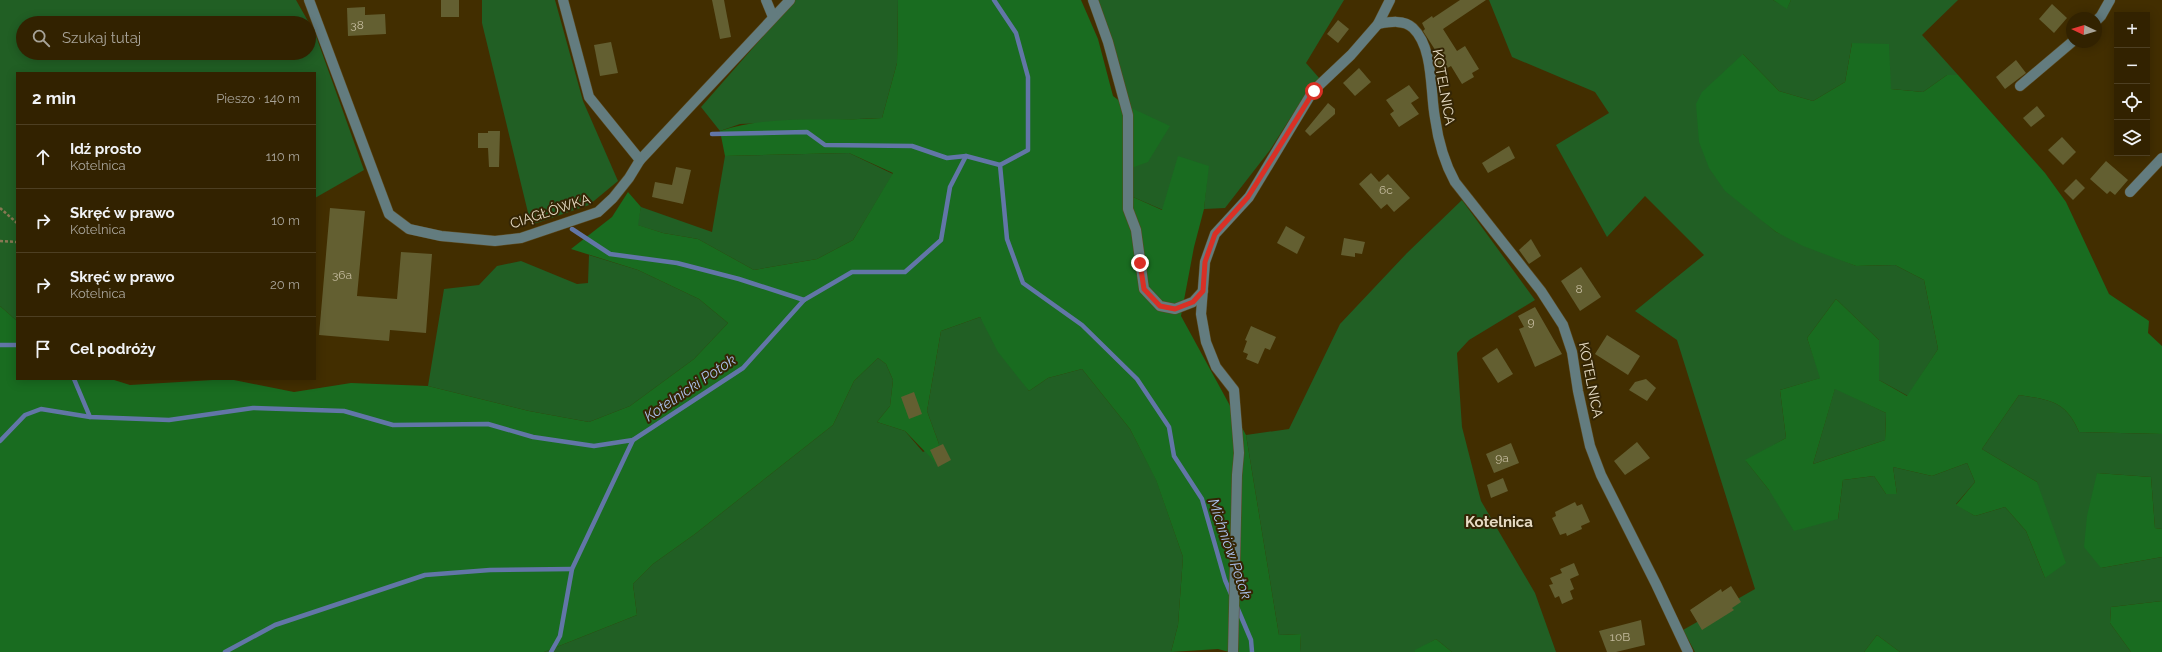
<!DOCTYPE html>
<html lang="pl">
<meta charset="utf-8">
<style>
body{margin:0;font-family:Raleway,sans-serif;background:#3d2f0f;color:#f1f3f6}
.controls{position:absolute;right:12px;top:12px;display:grid;overflow:hidden;border-radius:0px;box-shadow:0 2px 10px #0003}
.controls button{width:36px;height:36px;display:grid;place-items:center;padding:0;border:0;border-bottom:1px solid #4d3f22;background:#322200;color:#f1f3f6;font:20px sans-serif}
.compass{position:absolute;left:2066px;top:12px;width:36px;height:36px;border-radius:50%;background:#322200;box-shadow:0 2px 10px #0003;rotate:274deg}
.stop{position:absolute;width:12px;height:12px;margin:-9px;border:3px solid #d93025;border-radius:50%;background:#fff}
.stop.end{background:#d93025;border-color:#fff;box-shadow:0 1px 4px #0008}
.list{margin:0;padding:0;list-style:none}
h2{display:flex;justify-content:space-between;align-items:center;height:52px;margin:0;padding:0 16px;font-size:17px}
h2 small{font-size:13px;font-weight:400;color:#a8a499}
.list li{display:grid;grid-template-columns:26px 1fr auto;gap:12px;align-items:center;box-sizing:border-box;height:64px;padding:0 16px;border-top:1px solid #4d3f22}
.list b{display:block;font-size:15px;white-space:nowrap}
.list p{margin:0;font-size:13px;white-space:nowrap;color:#a8a499}
.list em{font-size:13px;font-style:normal;color:#a8a499}
.icon{flex:none;width:22px;height:22px;fill:none;stroke:currentColor;stroke-width:2;stroke-linecap:round;stroke-linejoin:round}
.map{position:relative;flex:none;width:2162px;height:652px;overflow:hidden}
.search{position:absolute;background:#322200;box-shadow:0 2px 10px #0003;left:16px;top:16px;width:300px;height:44px;display:flex;align-items:center;gap:10px;box-sizing:border-box;padding:0 14px;border-radius:22px;color:#a8a499;font-size:15px}
.panel{position:absolute;background:#322200;box-shadow:0 2px 10px #0003;left:16px;top:72px;width:300px;height:308px;border-radius:0px}
.map>svg:first-child{display:block}
.green{fill:#215f24}
.forest{fill:#196c20;fill-rule:evenodd}
.lines{fill:none;stroke-linecap:round;stroke-linejoin:round}
.stream{stroke:#6276a7;stroke-width:4.5}
.building{fill:#635f31}
.minor-casing{stroke:#5c4a1f;stroke-width:11}
.path{stroke:#887853;stroke-width:2.5;stroke-dasharray:3 2;stroke-linecap:butt}
.minor{stroke:#637c7f;stroke-width:10}
.route{stroke:#d93025;stroke-width:5}
.labels{text-anchor:middle;stroke-width:4;stroke-linejoin:round;paint-order:stroke}
.number-label{font-size:12px;fill:#c5bc9f}
.street-label{font-size:14px;fill:#e6dbc4;stroke:#342504}
.water-label{font-size:15px;font-style:italic;fill:#aabfea;stroke:#342504}
.neighbourhood-label{font-size:15px;font-weight:bold;fill:#e6dbc4;stroke:#342504}
</style>
<div class="map">
<svg width="2162" height="652" viewBox="0 0 2162 652">
<rect width="100%" height="100%" fill="#422e00"/>
<g class="green">
<polygon points="0,0 296,0 309,23 23,23 23,53 309,53 309,24 316,36 364,170 315,198 315,73 17,73 17,321 0,306"/>
<polygon points="482,0 555,0 583,101 618,181 589,205 531,225 482,23"/>
<polygon points="795,0 898,0 897,63 882,118 740,124 720,131 701,107"/>
<polygon points="1096,0 1344,0 1306,63 1320,79 1305,95 1270,150 1225,208 1204,209 1208,166 1163,210 1133,197 1125,105 1119,62"/>
<path d="M1489 0H1773L1787 8 1791 0H1958L1922 35 1958 75H1947L1923 92 1891 89 1852 43 1845 82 1813 101 1779 91 1743 54 1754 213 1776 232 1856 266 1895 265 1924 280 1938 349 1908 396 1879 380V340L1836 299 1807 338 1821 378 1780 390 1786 438 1746 461 1769 490 1838 519 1843 480 1874 476 1886 494H1897L1893 467 1932 476 1967 463 1975 482 1956 504 1975 516 2005 507 2026 531 2045 578 2037 482 1982 449 2019 395C2050 400 2066 401 2079 432L2162 434V529L2155 528 2151 477 2097 473 2101 568 2162 557V601L2111 607 2110 623 2131 652H1900L1877 635 1864 652H1695L1683 630 1755 589 1677 340 1635 311 1704 255 1645 196 1607 237 1556 145 1609 113 1595 92 1512 57Z"/>
<polygon points="849,153 893,174 853,240 817,259 754,270 698,239 663,233 637,225 641,207 712,232 725,156"/>
<polygon points="1462,200 1535,300 1469,340 1457,353 1462,427 1481,501 1535,593 1556,652 1452,652 1436,639 1414,652 1300,652 1301,634 1279,635 1246,435 1289,429 1340,324 1407,253"/>
<polygon points="589,255 638,270 699,299 728,323 694,359 630,406 589,422 529,411 428,386 444,289 479,285 497,266 521,261 577,284 588,283"/>
<polygon points="980,317 1029,391 1048,378 1082,369 1130,429 1156,479 1183,557 1178,625 1171,652 544,652 637,615 633,584 653,564 695,534 833,425 854,381 878,358 886,364 893,380 890,406 877,422 905,431 923,452 939,444 927,411 941,331"/>
<polygon points="1835,388 1886,413 1885,440 1813,464"/>
</g>
<g class="forest">
<path d="M898 0H1081L1098 39 1113 96 1125 105 1170 126 1148 162 1126 170 1133 197 1162 210 1178 156 1209 166 1204 209 1194 247 1181 316 1246 435 1279 635 1301 634 1300 652H1229L1218 649 1171 652 1178 625 1183 557 1156 480 1130 429 1082 369 1048 378 1029 391 998 352 980 317 941 331 927 411 939 444 936 463 905 431 877 422 890 406 893 380 886 364 878 358 854 381 833 425 695 534 653 564 633 584 637 615 544 652H0V306L17 321V379H111L130 385 229 379 294 392 351 383 428 386 529 411 589 422 630 406 694 359 728 323 699 299 638 270 571 249 612 217 628 192 641 207 638 225 663 233 698 239 754 270 817 259 853 240 893 173 849 153 725 156 720 131C771 114 828 122 882 118L897 63Z"/>
<polygon points="1773,0 1791,0 1787,9"/>
<path d="M1852 43 1889 44 1891 89 1923 92 1947 75H1958L2045 173 2066 202 2109 294 2149 321 2148 333 2162 346V434L2079 432C2066 401 2050 400 2019 395L1982 449 2037 482 2066 563 2045 578 2026 531 2005 507 1975 516 1956 505 1975 482 1967 463 1932 476 1893 467 1897 494H1886L1874 476 1843 480 1838 519 1794 531 1769 490 1745 460 1786 438 1780 390 1820 378 1807 338 1836 299 1879 340V380L1907 396 1938 349 1924 280 1895 265 1856 266 1803 246 1776 232 1725 191 1709 168 1699 142 1696 104 1702 92 1743 54 1779 91 1813 101 1845 82ZM1835 389 1886 413 1885 440 1813 464Z"/>
<polygon points="2097,473 2151,477 2155,528 2162,529 2162,557 2101,568 2084,547 2087,516"/>
<polygon points="2162,601 2162,652 2131,652 2110,623 2111,607"/>
<polygon points="1877,635 1900,652 1864,652"/>
<polygon points="1436,639 1452,652 1414,652 1415,650"/>
</g>
<g class="lines">
<g class="stream">
<polyline points="712,134 807,132 825,145 912,146 947,158 966,156"/>
<polyline points="1000,165 1007,239 1023,283 1082,325 1137,379 1169,427 1174,456 1202,499 1225,580 1231,594"/>
<polyline points="572,229 610,254 677,263 739,279 804,300"/>
<polyline points="0,345 17,345"/>
<polyline points="74,379 90,417"/>
<polyline points="0,441 25,415 41,409 90,417 169,420 253,408 344,411 393,425 488,424 533,437 594,446 633,440"/>
<polyline points="1237,607 1251,640 1252,652"/>
<polyline points="225,652 275,625 425,575 490,570 572,569"/>
<polyline points="551,652 560,636 572,569 633,440 743,368 804,300 852,272 905,272 941,240 950,187 966,156 1000,165 1028,150 1028,77 1016,33 994,0"/>
</g>
</g>
<g class="building">
<rect x="441" y="0" width="18" height="17"/>
<polygon points="712,0 724,0 731,37 720,39"/>
<polygon points="1460,0 1486,0 1443,29 1457,51 1465,46 1479,69 1472,73 1474,77 1462,84 1451,66 1442,71 1435,58 1439,56 1423,31 1425,29 1422,23 1432,16 1433,18"/>
<polygon points="2052,4 2067,18 2054,33 2039,19"/>
<polygon points="365,7 365,15 385,14 386,34 348,36 347,8"/>
<polygon points="1338,20 1349,29 1338,43 1327,34"/>
<polygon points="611,42 618,73 600,76 594,45"/>
<polygon points="2016,60 2026,73 2005,89 1996,77"/>
<polygon points="1359,68 1371,82 1355,96 1343,83"/>
<polygon points="1409,85 1419,98 1411,103 1419,114 1399,127 1390,114 1394,111 1386,100"/>
<polygon points="1328,103 1335,109 1335,114 1310,136 1305,131"/>
<polygon points="2037,106 2045,116 2031,127 2023,118"/>
<polygon points="488,131 500,131 499,167 489,167 488,148 478,148 478,133 488,133"/>
<polygon points="2062,137 2076,152 2063,165 2048,150"/>
<polygon points="1509,146 1515,158 1488,173 1482,163"/>
<polygon points="2106,161 2128,180 2115,195 2110,191 2107,194 2090,179"/>
<polygon points="676,167 691,170 683,204 652,197 655,182 672,185"/>
<polygon points="1371,173 1379,182 1388,174 1410,198 1394,212 1387,204 1381,209 1359,184"/>
<polygon points="2076,179 2085,188 2073,200 2064,191"/>
<polygon points="330,208 365,211 357,296 397,299 401,252 432,254 426,333 390,330 389,341 319,335"/>
<polygon points="1286,226 1305,237 1297,254 1277,243"/>
<polygon points="1344,238 1365,242 1362,254 1355,253 1355,257 1341,255"/>
<polygon points="1531,239 1541,256 1529,264 1519,250"/>
<polygon points="1581,267 1601,297 1580,311 1561,281"/>
<polygon points="1535,307 1562,354 1535,367 1519,329 1524,327 1518,316"/>
<polygon points="1251,326 1276,337 1270,350 1265,348 1258,364 1246,359 1248,354 1243,352 1247,341 1245,340"/>
<polygon points="1607,335 1640,356 1628,375 1595,354"/>
<polygon points="1497,348 1513,374 1498,383 1482,358"/>
<polygon points="1646,379 1656,388 1647,401 1629,390 1635,382"/>
<polygon points="914,392 922,414 909,419 901,397"/>
<polygon points="1637,442 1650,458 1625,475 1614,461"/>
<polygon points="1511,443 1519,463 1494,473 1486,454"/>
<polygon points="943,444 951,460 938,467 930,450"/>
<polygon points="1503,478 1508,491 1491,498 1487,485"/>
<polygon points="1575,502 1577,506 1582,504 1590,522 1581,526 1582,529 1567,536 1566,533 1560,535 1552,518 1556,516 1555,512"/>
<polygon points="1574,563 1579,575 1570,579 1574,589 1570,591 1573,599 1562,604 1559,596 1555,598 1549,585 1553,584 1550,578 1562,573 1560,569"/>
<polygon points="1731,586 1741,602 1732,608 1734,610 1702,630 1690,610 1721,589 1722,592"/>
<polygon points="1641,620 1645,645 1616,652 1607,652 1599,631"/>
</g>
<g class="lines">
<defs>
<g id="minor">
<polyline points="309,0 389,214 409,229 441,236 495,241 521,238 598,212 613,198 629,178 640,160 790,0"/>
<polyline points="563,0 589,97 640,160"/>
<polyline points="766,0 773,17"/>
<polyline points="1093,0 1108,42 1128,115 1128,209 1136,230 1144,289 1160,306 1175,309 1193,302 1203,291"/>
<polyline points="2096,21 2101,16 2110,0"/>
<path d="M1378 24C1389 22 1404 19 1413 28 1434 48 1430 92 1435 118 1438 140 1444 162 1455 182L1541 291 1563 325 1572 352 1578 391 1590 446 1601 475 1656 584 1688 652"/>
<polyline points="2020,86 2072,42"/>
<polyline points="2130,192 2162,158"/>
<polyline points="1233,652 1237,475 1239,453 1234,390 1216,367 1206,342 1201,314 1205,262 1215,234 1249,197 1313,91 1351,55 1378,24 1390,0"/>
</g>
</defs>
<use href="#minor" class="minor-casing"/>
<g class="path">
<polyline points="0,208 17,223"/>
<polyline points="0,241 17,242"/>
</g>
<use href="#minor" class="minor"/>
</g>
<g class="lines">
<polyline class="route" points="1140,263 1144,289 1160,306 1175,309 1193,302 1203,291 1205,262 1215,234 1248,197 1314,91"/>
</g>
<g class="labels">
<g class="number-label">
<text x="357" y="29">38</text>
<text x="1386" y="194">6c</text>
<text x="342" y="279">36a</text>
<text x="1579" y="293">8</text>
<text x="1531" y="326">9</text>
<text x="1502" y="462">9a</text>
<text x="1620" y="641">10B</text>
</g>
<g class="street-label">
<text transform="translate(1444 87) rotate(80)" y="5">KOTELNICA</text>
<text transform="translate(550 211) rotate(-18)" y="5">CIĄGŁÓWKA</text>
<text transform="translate(1591 380) rotate(79)" y="5">KOTELNICA</text>
</g>
<g class="water-label">
<text transform="translate(690 388) rotate(-34)" y="5">Kotelnicki Potok</text>
<text transform="translate(1230 549) rotate(71)" y="5">Michniów Potok</text>
</g>
<g class="neighbourhood-label">
<text x="1499" y="527">Kotelnica</text>
</g>
</g>
</svg>
<div class="controls">
<button>+</button>
<button>−</button>
<button><svg class="icon" aria-label="locate" viewBox="0 0 24 24"><circle cx="12" cy="12" r="6"/><path d="M12 2v4M12 18v4M2 12h4M18 12h4"/></svg></button>
<button><svg class="icon" aria-label="layers" viewBox="0 0 24 24"><path d="M12 4l9 5-9 5-9-5zM3 14l9 5 9-5"/></svg></button>
</div>
<svg class="compass" viewBox="-18 -18 36 36"><path d="M0-13l5 13h-10z" fill="#e53935"/><path d="M0 13l5-13h-10z" fill="#a8a499"/></svg>
<div class="stop" style="left:1314px;top:91px"></div>
<div class="stop end" style="left:1140px;top:263px"></div>
<div class="search"><svg class="icon" aria-label="search" viewBox="0 0 24 24"><circle cx="10" cy="10" r="6"/><path d="M15 15l6 6"/></svg>Szukaj tutaj</div>
<section class="panel">
<h2>2 min<small>Pieszo · 140 m</small></h2>
<ul class="list">
<li><svg class="icon" aria-label="ahead" viewBox="0 0 24 24"><path d="M12 20V5M6 11l6-6 6 6"/></svg><div><b>Idź prosto</b><p>Kotelnica</p></div><em>110 m</em></li>
<li><svg class="icon" aria-label="right" viewBox="0 0 24 24"><path d="M7 20v-9h11M14 6l5 5-5 5"/></svg><div><b>Skręć w prawo</b><p>Kotelnica</p></div><em>10 m</em></li>
<li><svg class="icon" aria-label="right" viewBox="0 0 24 24"><path d="M7 20v-9h11M14 6l5 5-5 5"/></svg><div><b>Skręć w prawo</b><p>Kotelnica</p></div><em>20 m</em></li>
<li><svg class="icon" aria-label="arrive" viewBox="0 0 24 24"><path d="M6 21V4h12l-3 4 3 4H6"/></svg><div><b>Cel podróży</b></div></li>
</ul>
</section>
</div>
